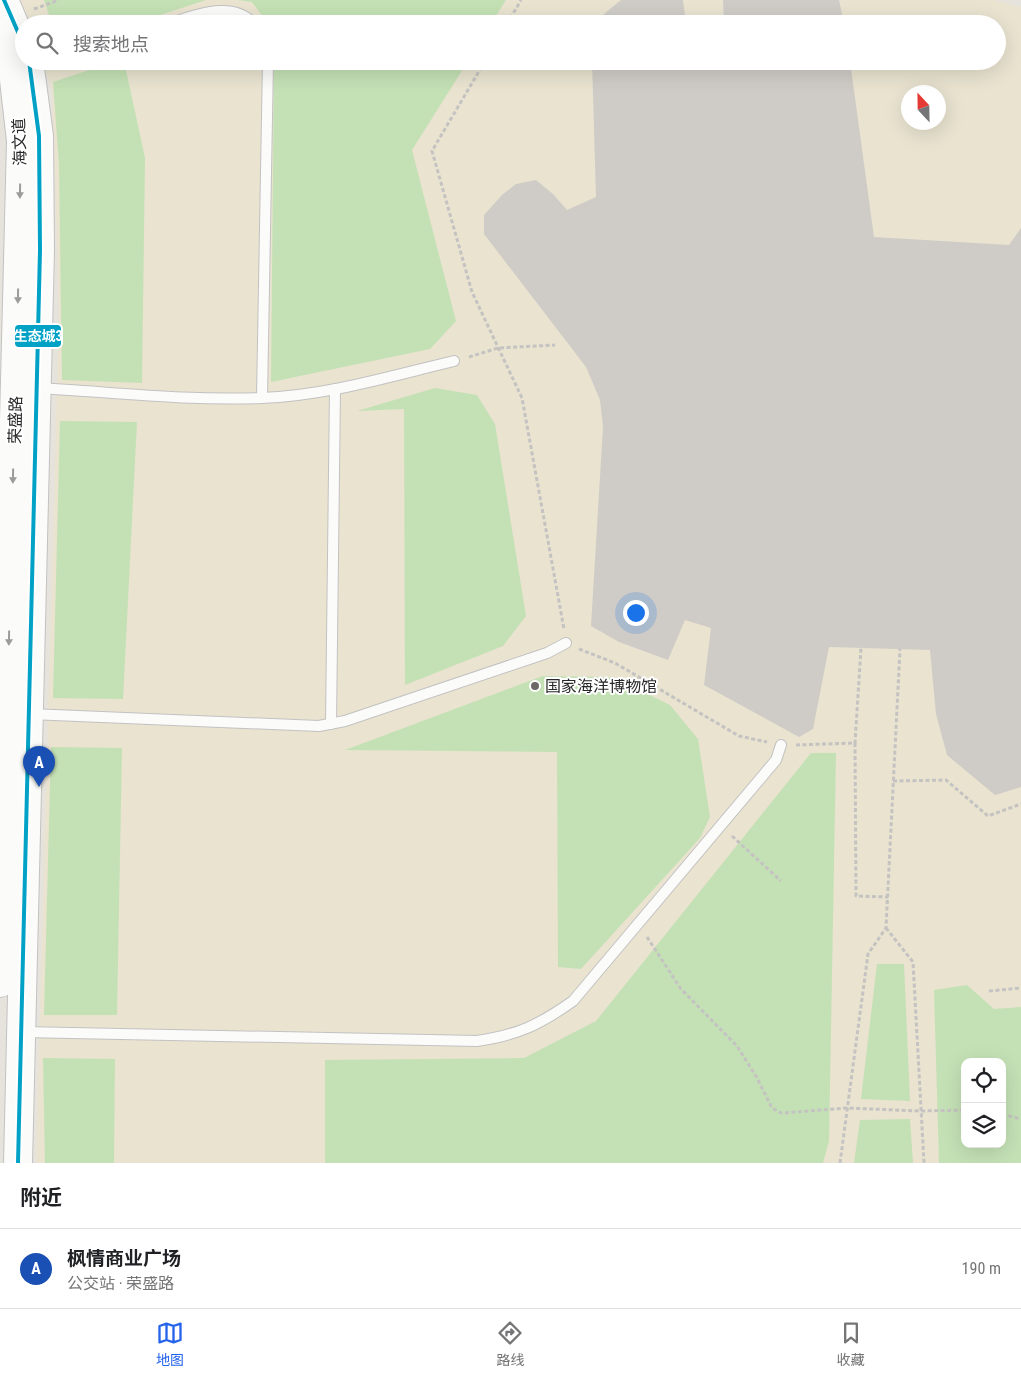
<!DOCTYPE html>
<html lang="zh">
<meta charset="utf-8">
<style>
body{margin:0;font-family:"Roboto Condensed","Noto Sans SC",sans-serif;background:#f2f2f2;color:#202124}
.controls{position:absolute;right:15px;bottom:15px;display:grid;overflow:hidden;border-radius:10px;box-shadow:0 5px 20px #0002}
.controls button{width:45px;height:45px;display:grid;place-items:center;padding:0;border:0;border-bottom:1px solid #e0e0e0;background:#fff;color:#202124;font:25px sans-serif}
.compass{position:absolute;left:901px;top:85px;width:45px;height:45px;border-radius:50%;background:#fff;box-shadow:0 5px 20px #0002;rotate:338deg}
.you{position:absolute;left:635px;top:612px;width:18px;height:18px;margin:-12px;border:4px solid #fff;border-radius:50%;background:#1a73e8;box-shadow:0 0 0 8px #1a73e833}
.badge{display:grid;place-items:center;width:32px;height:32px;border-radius:50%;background:#2563eb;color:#fff;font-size:16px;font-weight:700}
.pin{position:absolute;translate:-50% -41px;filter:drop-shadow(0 1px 2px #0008)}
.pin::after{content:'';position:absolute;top:26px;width:18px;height:15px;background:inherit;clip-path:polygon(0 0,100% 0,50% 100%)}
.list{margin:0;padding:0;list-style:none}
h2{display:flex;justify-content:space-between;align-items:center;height:65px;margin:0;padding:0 20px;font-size:21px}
h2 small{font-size:16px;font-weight:400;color:#757577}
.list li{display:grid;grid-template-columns:32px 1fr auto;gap:15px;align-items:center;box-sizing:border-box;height:80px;padding:0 20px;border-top:1px solid #e0e0e0}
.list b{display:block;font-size:19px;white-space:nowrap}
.list p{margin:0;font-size:16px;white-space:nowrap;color:#757577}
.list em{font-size:16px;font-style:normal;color:#757577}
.icon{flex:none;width:28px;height:28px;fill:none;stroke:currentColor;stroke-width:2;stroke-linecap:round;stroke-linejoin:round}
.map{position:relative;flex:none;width:1021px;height:1163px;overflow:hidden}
.search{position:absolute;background:#fff;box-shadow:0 5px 20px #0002;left:15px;right:15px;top:15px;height:55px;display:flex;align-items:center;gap:12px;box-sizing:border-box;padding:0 18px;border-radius:28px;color:#757577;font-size:19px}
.sheet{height:145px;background:#fff}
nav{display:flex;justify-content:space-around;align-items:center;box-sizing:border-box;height:70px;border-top:1px solid #e0e0e0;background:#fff;font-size:14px;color:#757577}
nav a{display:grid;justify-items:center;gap:2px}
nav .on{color:#2563eb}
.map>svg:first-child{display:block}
.education{fill:#e9e3d0;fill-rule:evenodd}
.green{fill:#c4e1b5;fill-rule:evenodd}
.building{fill:#cfccc7}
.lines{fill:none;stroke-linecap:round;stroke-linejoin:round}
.lane-casing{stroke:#c3c2c2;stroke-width:12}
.secondary-casing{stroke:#c3c2c2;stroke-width:30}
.path{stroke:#c4c3c2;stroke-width:3;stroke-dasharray:4 2.5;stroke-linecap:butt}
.lane{stroke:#fbfbfa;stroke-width:10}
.secondary{stroke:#fbfbfa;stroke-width:28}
.bus-1-casing{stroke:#fff;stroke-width:8}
.bus-1{stroke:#02a2c6;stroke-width:4}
.oneway{fill:#9c9c9b}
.poi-dot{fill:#6a6966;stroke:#fff;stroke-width:2}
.labels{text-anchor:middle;stroke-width:4;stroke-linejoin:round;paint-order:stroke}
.street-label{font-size:16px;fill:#272727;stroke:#fff}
.poi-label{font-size:16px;fill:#272727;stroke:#fff;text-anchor:start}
.line-badge{stroke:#fff;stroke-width:2}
.badge-label{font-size:14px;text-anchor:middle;font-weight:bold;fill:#fff}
</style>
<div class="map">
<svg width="1021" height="1163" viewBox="0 0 1021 1163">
<rect width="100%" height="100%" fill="#e6e3dc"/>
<path class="education" d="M18 0H994L1021 7V1163H36L59 311 52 89 41 61H997V24H27ZM908 92H938V122H908ZM965 1062H1002V1144H965Z"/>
<g class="green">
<polygon points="44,0 206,0 133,24 52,24"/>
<polygon points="238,0 506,0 491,24 268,24 252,2"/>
<polygon points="116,61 124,61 145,158 142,383 62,380 59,165 53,82"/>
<polygon points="274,61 468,61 412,150 456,321 430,349 271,382"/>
<polygon points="435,388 477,395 495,424 526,616 503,646 405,685 404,409 357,411"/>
<polygon points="60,421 137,422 123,699 53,698"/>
<polygon points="543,676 613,677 670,705 698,739 710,817 700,838 581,969 558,967 557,752 345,750"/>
<polygon points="51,747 122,748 117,1015 44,1015"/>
<polygon points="811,753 836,753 829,1141 823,1163 325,1163 325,1060 524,1058 596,1021"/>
<polygon points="877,964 904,964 910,1101 861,1099"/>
<path d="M967 985 994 1009 1021 1007V1163H939L934 990ZM965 1062H1002V1144H965Z"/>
<polygon points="43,1058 115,1059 114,1163 45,1163"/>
<polygon points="910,1119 913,1163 854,1163 860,1120"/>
</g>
<g class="building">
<polygon points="621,0 683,0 686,24 592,24"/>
<polygon points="723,0 839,0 844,24 724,24"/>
<polygon points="592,61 850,61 874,237 1009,245 1021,228 1021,787 995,795 947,755 936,714 930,650 829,647 813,729 799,737 704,685 711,628 685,620 668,660 619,642 591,626 603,427 600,400 586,367 484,234 484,215 502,195 516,184 536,180 553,194 567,210 596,197"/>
</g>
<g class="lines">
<defs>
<g id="lane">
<path d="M169 24C195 15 232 0 254 24"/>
<polyline points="31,68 53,61"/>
<path d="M38 388C112 392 187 401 261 398 326 396 391 376 454 361"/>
<polyline points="262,398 268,61"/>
<polyline points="30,714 319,726 345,721 547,653 566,643"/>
<polyline points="331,724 335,389"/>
<path d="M22 1032 477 1041C518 1035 539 1025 573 1001L776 760 781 745"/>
</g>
<g id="secondary">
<polyline points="4,0 24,47"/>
<polyline points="0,41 13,71 21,141 0,983"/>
<polyline points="18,1163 40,250 39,136 29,61"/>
</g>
</defs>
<use href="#lane" class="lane-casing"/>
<use href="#secondary" class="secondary-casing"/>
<g class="path">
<polyline points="34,9 59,0"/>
<polyline points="507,24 521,0"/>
<polyline points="485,61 432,151 472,292 522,398 564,629"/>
<polyline points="469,357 498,348 555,345"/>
<polyline points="579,649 615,663 739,736 767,742"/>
<polyline points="855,743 856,896 888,897"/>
<polyline points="796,745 855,743 861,648"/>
<polyline points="893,781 946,780 988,816 1021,804"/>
<polyline points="732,836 781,881"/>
<polyline points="886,928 913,962 924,1163"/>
<polyline points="647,937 681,989 737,1046 757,1078 772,1108 781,1113 846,1108 921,1111 965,1110"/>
<polyline points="989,991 1021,988"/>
<polyline points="1002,1114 1021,1119"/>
<polyline points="840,1163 868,954 886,928 900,649"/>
</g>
<use href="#lane" class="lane"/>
<use href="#secondary" class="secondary"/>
<defs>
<g id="bus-1">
<polyline points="4,0 24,46"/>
<polyline points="18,1163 40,250 39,136 29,61"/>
</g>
</defs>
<use href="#bus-1" class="bus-1-casing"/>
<use href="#bus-1" class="bus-1"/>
</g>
<defs><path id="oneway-solid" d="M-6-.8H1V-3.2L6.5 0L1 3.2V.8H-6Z" transform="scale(1.25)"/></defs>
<g class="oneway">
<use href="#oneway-solid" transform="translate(20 191) rotate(91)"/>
<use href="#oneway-solid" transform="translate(18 296) rotate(91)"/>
<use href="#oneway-solid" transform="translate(13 476) rotate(91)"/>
<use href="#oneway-solid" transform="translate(9 638) rotate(91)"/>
</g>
<circle class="poi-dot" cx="535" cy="686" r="5"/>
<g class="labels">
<g class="street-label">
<text transform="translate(19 142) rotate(-92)" y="6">海文道</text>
<text transform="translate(15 420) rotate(-89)" y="6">荣盛路</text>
</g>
<g class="poi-label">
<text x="545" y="692">国家海洋博物馆</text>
</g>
</g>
<rect class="line-badge" x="14" y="324" width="48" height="24" rx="5" fill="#02a2c6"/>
<g class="badge-label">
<text x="38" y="341">生态城3</text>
</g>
</svg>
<div class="controls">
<button><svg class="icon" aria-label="locate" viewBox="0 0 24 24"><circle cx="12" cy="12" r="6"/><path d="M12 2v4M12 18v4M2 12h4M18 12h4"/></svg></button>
<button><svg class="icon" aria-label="layers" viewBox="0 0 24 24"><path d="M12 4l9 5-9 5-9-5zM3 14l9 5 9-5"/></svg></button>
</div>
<svg class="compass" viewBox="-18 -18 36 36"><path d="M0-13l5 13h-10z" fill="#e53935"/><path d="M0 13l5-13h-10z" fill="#757577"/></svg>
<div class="you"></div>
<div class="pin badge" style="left:39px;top:787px;background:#1a4fb4">A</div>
<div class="search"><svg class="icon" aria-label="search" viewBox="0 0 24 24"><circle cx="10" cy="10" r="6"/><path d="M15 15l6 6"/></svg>搜索地点</div>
</div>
<section class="sheet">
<h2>附近<small></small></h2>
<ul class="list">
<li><span class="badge" style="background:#1a4fb4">A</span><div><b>枫情商业广场</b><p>公交站 · 荣盛路</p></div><em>190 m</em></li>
</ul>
</section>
<nav>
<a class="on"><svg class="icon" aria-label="map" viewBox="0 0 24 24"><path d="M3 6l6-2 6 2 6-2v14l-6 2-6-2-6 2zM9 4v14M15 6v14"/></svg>地图</a>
<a><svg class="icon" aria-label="directions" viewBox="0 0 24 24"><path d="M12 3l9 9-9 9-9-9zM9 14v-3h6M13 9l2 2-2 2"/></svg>路线</a>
<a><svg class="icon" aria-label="saved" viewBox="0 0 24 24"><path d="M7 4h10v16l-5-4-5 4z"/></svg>收藏</a>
</nav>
